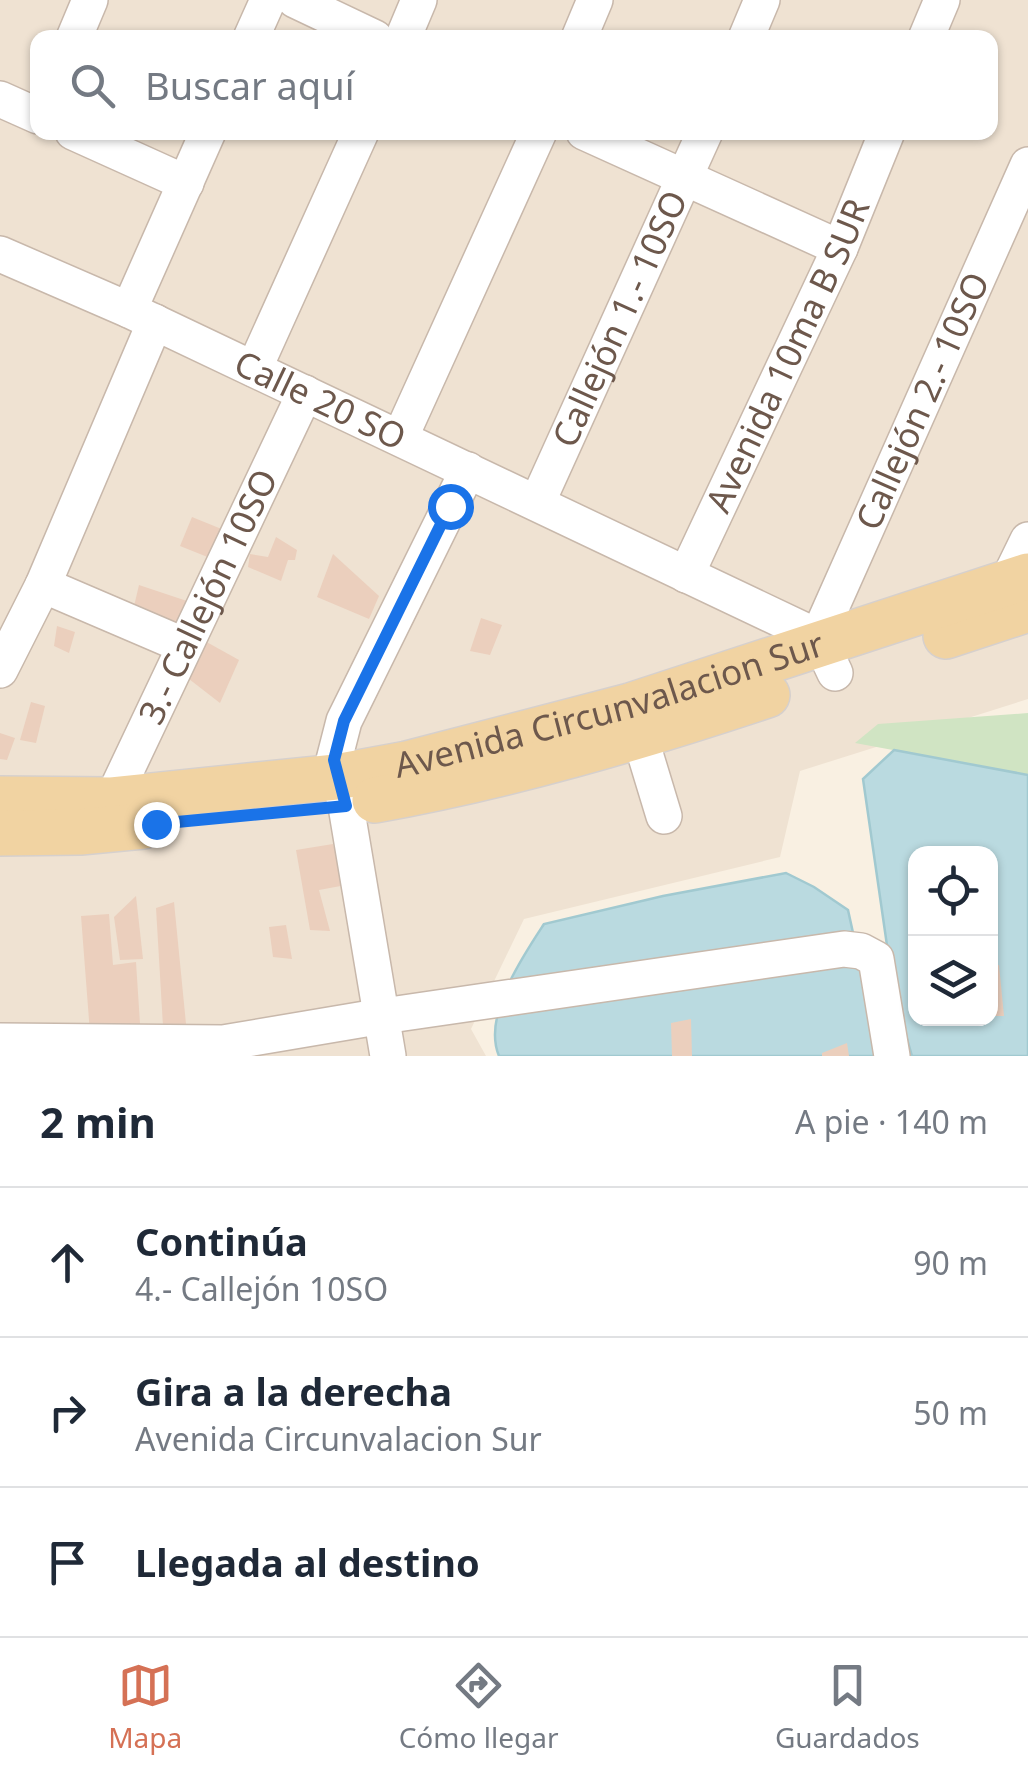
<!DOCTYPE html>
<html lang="es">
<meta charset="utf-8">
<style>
body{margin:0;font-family:"Noto Sans",sans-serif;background:#f6f6f7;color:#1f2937}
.controls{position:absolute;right:30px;bottom:30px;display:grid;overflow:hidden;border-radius:20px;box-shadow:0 2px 8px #0004}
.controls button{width:90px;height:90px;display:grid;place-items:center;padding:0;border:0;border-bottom:2px solid #e0e1e3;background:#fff;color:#1f2937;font:50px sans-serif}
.stop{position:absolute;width:30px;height:30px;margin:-22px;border:8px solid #1a73e8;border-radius:50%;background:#fff}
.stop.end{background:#1a73e8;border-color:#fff;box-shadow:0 2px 10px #0008}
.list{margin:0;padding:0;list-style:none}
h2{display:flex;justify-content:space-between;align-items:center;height:130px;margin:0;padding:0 40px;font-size:42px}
h2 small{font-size:32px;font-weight:400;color:#747a83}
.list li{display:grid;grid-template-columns:65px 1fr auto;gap:30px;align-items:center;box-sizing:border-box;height:150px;padding:0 40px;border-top:2px solid #e0e1e3}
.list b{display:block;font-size:38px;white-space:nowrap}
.list p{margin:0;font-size:32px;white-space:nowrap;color:#747a83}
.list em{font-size:32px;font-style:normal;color:#747a83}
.icon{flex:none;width:55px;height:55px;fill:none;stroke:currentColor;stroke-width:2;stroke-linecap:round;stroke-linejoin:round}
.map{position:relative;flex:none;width:1028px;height:1056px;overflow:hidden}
.search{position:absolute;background:#fff;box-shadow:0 2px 8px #0004;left:30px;right:30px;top:30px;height:110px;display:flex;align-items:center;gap:25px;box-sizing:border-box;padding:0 35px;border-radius:20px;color:#747a83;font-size:38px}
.sheet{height:580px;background:#fff}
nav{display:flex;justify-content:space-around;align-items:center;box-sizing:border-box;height:140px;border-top:2px solid #e0e1e3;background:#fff;font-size:28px;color:#747a83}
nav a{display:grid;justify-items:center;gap:5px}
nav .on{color:#d57155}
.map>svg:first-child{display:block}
.residential{fill:#efe2d2;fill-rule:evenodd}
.green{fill:#d0e4c3}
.water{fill:#badae0;stroke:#a1c9d0;stroke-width:2.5;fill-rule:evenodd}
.building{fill:#ebcfbd}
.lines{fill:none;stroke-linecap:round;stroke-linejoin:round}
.minor-casing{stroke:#c8b8ab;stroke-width:38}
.major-casing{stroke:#d6d0cd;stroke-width:48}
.minor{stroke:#fff;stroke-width:35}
.major{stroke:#f1d3a2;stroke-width:45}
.route{stroke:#1a73e8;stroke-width:12}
.labels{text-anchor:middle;stroke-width:8;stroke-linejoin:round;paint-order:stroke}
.street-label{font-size:35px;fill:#6d584c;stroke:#fcf4e8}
</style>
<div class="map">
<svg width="1028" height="1056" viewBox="0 0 1028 1056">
<rect width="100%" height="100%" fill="#f9f0e2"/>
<path class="residential" d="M0 0H1028V699L800 771 780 857 524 919 471 1029 486 1056H0ZM38 38H990V132H38Z"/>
<polygon class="green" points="1028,713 1028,775 855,743 878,724"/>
<g class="water">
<path d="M894 750 1028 775V1056H912L894 994 863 779ZM916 854H990V1018H916Z"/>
<path d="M786 873 814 887 848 910 880 1056H499C482 1016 523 956 544 924L663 896Z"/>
</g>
<g class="building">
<polygon points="192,517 224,530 215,560 180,546"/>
<polygon points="276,537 297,550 295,560 288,560 281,581 248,567 250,554 268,557"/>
<polygon points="333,554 379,596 369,619 317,597"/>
<polygon points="139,585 190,602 172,635 131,619"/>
<polygon points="481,618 502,625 490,655 470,651"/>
<polygon points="57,626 75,632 69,653 54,646"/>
<polygon points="203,640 239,660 220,703 189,679"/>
<polygon points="31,702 45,706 36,743 20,740"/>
<polygon points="0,733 15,738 7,760 0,759"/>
<polygon points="333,844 346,885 319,890 330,931 310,930 296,850"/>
<polygon points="136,896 143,959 120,960 114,917"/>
<polygon points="174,902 187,1034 163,1026 156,908"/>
<polygon points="109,914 113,965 136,962 141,1039 90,1033 81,916"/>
<polygon points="286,925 292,959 273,957 269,927"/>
<polygon points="999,965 1004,1016 990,1016 990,967"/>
<polygon points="691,1019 692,1056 672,1056 671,1023"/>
<polygon points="847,1043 849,1056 822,1056 822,1053"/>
</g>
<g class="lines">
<defs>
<g id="minor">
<polyline points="295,0 375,38"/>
<polyline points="74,38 90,0"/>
<polyline points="251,38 268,0"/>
<polyline points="403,38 419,0"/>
<polyline points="579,38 595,0"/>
<polyline points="746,38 762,0"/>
<polyline points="926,38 942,0"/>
<polyline points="0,99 38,116"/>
<polyline points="73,132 186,183"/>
<polyline points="584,132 840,248"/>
<path id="s1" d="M0 254 129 310 818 637 835 673"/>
<polyline points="129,310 208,132"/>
<polyline points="254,369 361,132"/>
<polyline points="400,438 539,132"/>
<path id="s2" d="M537 503 705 132"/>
<path id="s3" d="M686 575 840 248 887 132"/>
<polyline points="43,585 183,645"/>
<polyline points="1010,599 1007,583 1028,540"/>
<path id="s4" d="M818 637 1028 165"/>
<polyline points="0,670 43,585 155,322"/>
<polyline points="640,737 664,816"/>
<path id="s5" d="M112 800 305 393"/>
<polyline points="0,1041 223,1043 383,1016 844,949 861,951 876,959 892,1056"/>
<polyline points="388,1056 346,806 334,760 344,721 468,470"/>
</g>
<g id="major">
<polyline points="946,636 1028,609"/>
<path id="s6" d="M0 799 112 800 336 777 407 764 630 706 1028 576"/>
<path d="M375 800C509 776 638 738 767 695"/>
<polyline points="0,833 80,832 143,826"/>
</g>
</defs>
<use href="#minor" class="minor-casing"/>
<use href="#major" class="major-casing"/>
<use href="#minor" class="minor"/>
<use href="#major" class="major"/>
</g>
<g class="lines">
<polyline class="route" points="156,824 346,806 334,760 344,721 450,506"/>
</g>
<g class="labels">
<g class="street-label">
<text dy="12" stroke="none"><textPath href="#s2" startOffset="202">Callejón 1.- 10SO</textPath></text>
<text dy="12" stroke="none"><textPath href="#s3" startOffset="242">Avenida 10ma B SUR</textPath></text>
<text dy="12" stroke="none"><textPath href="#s1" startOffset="352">Calle 20 SO</textPath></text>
<text dy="12" stroke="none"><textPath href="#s4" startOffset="258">Callejón 2.- 10SO</textPath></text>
<text dy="12" stroke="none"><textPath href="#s5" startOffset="225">3.- Callejón 10SO</textPath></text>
<text dy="12" stroke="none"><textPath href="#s6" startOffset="620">Avenida Circunvalacion Sur</textPath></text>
</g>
</g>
</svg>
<div class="controls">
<button><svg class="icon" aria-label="locate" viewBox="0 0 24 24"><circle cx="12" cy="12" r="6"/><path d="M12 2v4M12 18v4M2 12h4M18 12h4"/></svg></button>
<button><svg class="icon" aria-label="layers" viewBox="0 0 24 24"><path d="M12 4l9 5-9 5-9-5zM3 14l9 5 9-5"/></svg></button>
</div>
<div class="stop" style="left:450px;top:506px"></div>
<div class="stop end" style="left:156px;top:824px"></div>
<div class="search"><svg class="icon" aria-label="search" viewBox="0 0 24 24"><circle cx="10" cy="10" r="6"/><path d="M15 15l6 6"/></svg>Buscar aquí</div>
</div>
<section class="sheet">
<h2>2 min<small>A pie · 140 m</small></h2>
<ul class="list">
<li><svg class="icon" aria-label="ahead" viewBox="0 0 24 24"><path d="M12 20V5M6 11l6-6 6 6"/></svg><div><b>Continúa</b><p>4.- Callejón 10SO</p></div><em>90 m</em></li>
<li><svg class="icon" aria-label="right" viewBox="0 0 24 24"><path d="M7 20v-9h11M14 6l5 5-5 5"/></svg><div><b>Gira a la derecha</b><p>Avenida Circunvalacion Sur</p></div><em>50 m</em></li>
<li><svg class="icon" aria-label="arrive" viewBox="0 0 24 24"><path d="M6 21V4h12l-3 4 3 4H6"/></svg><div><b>Llegada al destino</b></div></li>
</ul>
</section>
<nav>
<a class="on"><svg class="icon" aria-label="map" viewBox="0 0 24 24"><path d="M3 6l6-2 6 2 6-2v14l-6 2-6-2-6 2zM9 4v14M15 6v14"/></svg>Mapa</a>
<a><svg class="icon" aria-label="directions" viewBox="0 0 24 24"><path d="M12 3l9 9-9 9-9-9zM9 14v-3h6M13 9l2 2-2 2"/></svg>Cómo llegar</a>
<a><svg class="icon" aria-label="saved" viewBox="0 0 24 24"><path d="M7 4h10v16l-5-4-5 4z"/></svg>Guardados</a>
</nav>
